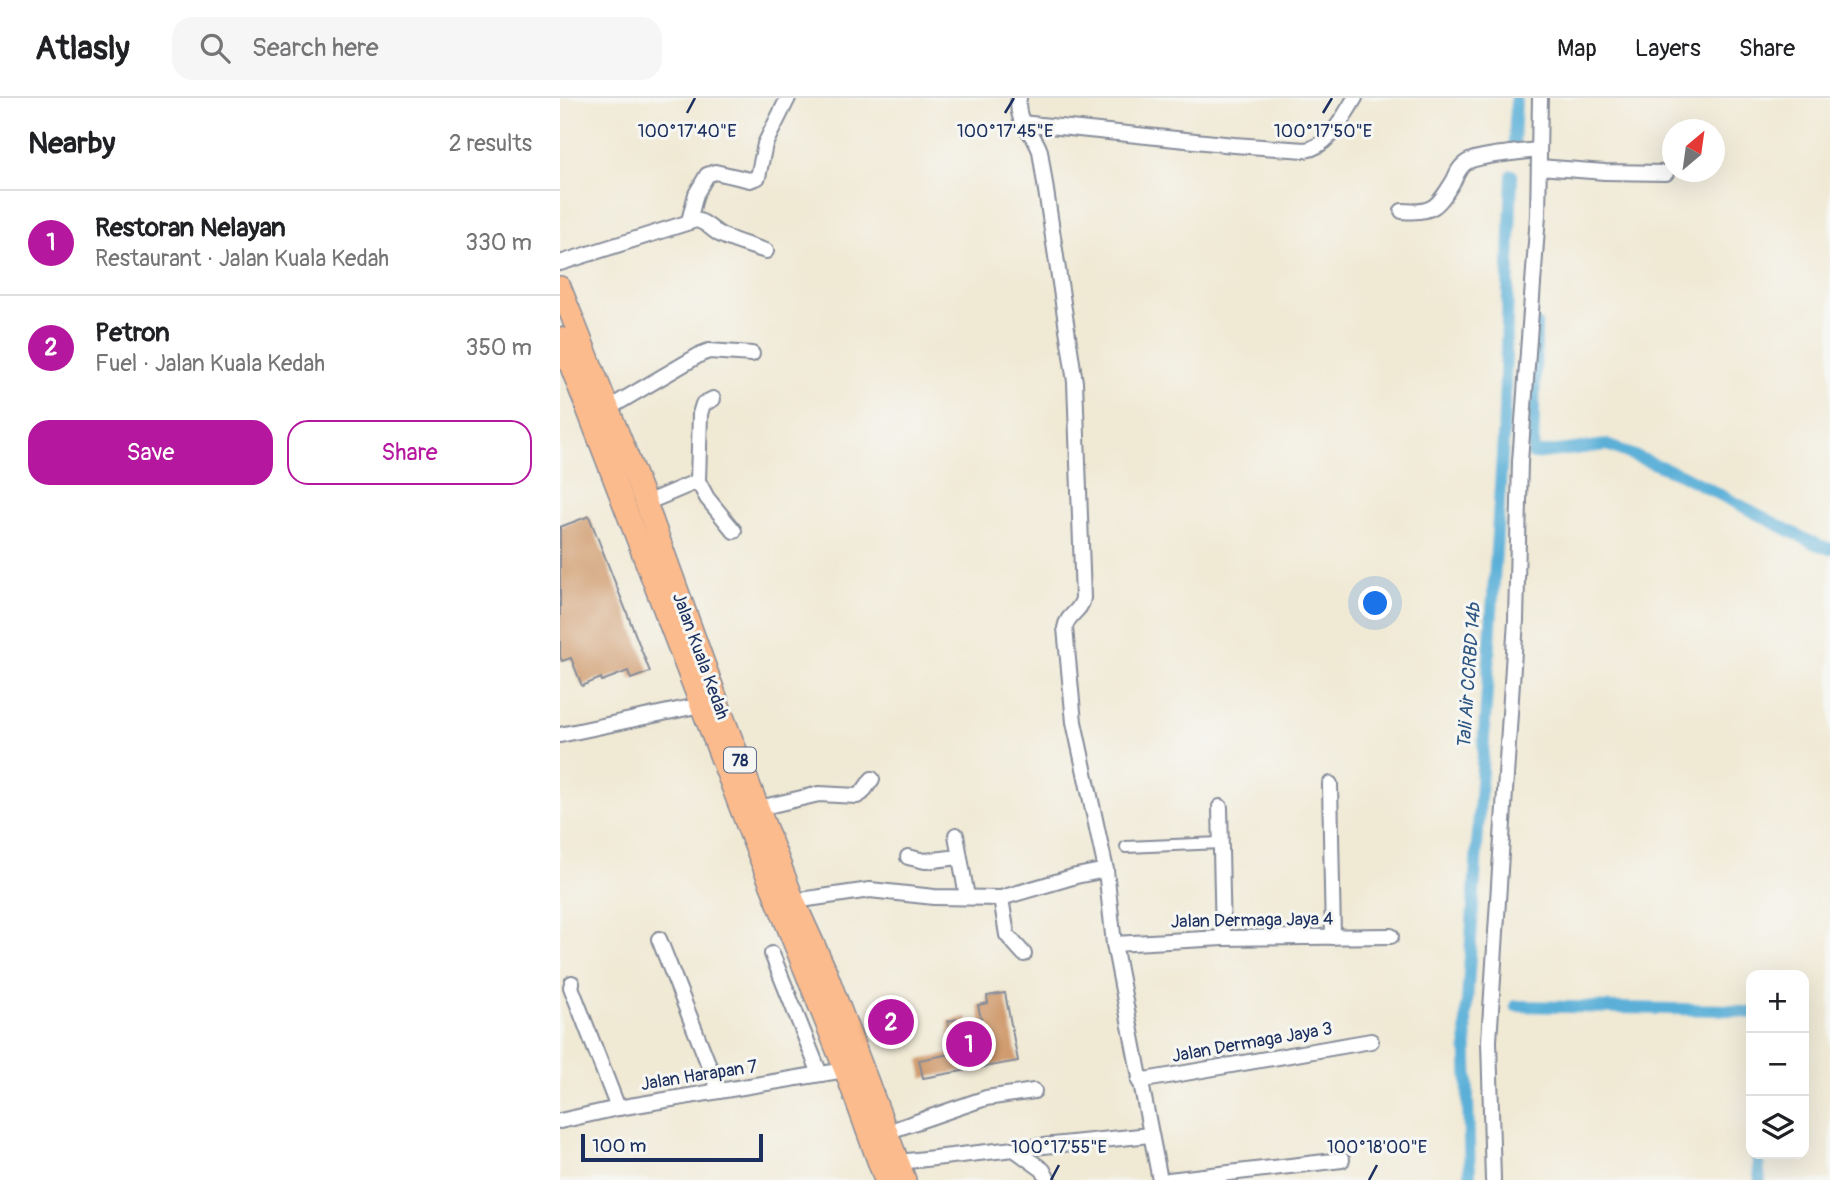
<!DOCTYPE html>
<meta charset="utf-8">
<style>
body{margin:0;font-family:Pangolin,sans-serif;background:#f6f6f6;color:#202124}
.controls{position:absolute;right:21px;bottom:21px;display:grid;overflow:hidden;border-radius:14px;box-shadow:0 7px 28px #0002}
.controls button{width:63px;height:63px;display:grid;place-items:center;padding:0;border:0;border-bottom:2px solid #e0e0e0;background:#fff;color:#202124;font:35px sans-serif}
.compass{position:absolute;left:1102px;top:21px;width:63px;height:63px;border-radius:50%;background:#fff;box-shadow:0 7px 28px #0002;rotate:29deg}
.scale{position:absolute;left:21px;bottom:18px;width:182px;box-sizing:border-box;padding-left:7px;border:4px solid #1b2f5e;border-top:0;font-size:19px;line-height:24px;white-space:nowrap;color:#1b2f5e;-webkit-text-stroke:5px #f6f6f2;paint-order:stroke}
.you{position:absolute;left:816px;top:506px;width:24px;height:24px;margin:-18px;border:5px solid #fff;border-radius:50%;background:#1a73e8;box-shadow:0 0 0 10px #1a73e833}
.badge{display:grid;place-items:center;width:46px;height:46px;border-radius:50%;background:#b5179e;color:#fff;font-size:23px;font-weight:700}
.pin{position:absolute;translate:-50% -50%;border:4px solid #fff;box-shadow:0 2px 7px #0006}
.list{margin:0;padding:0;list-style:none}
h2{display:flex;justify-content:space-between;align-items:center;height:91px;margin:0;padding:0 28px;font-size:30px}
h2 small{font-size:23px;font-weight:400;color:#757577}
.list li{display:grid;grid-template-columns:46px 1fr auto;gap:21px;align-items:center;box-sizing:border-box;height:105px;padding:0 28px;border-top:2px solid #e0e0e0}
.list b{display:block;font-size:26px;white-space:nowrap}
.list p{margin:0;font-size:23px;white-space:nowrap;color:#757577}
.list em{font-size:23px;font-style:normal;color:#757577}
.actions{display:flex;gap:14px;padding:21px 28px}
.actions a{flex:1;padding:16px 0;border:2px solid #b5179e;border-radius:21px;text-align:center;font-size:24px;color:#b5179e}
.actions .main{background:#b5179e;color:#fff}
.icon{flex:none;width:38px;height:38px;fill:none;stroke:currentColor;stroke-width:2;stroke-linecap:round;stroke-linejoin:round}
.map{position:relative;flex:none;width:1270px;height:1082px;overflow:hidden}
header{display:flex;align-items:center;gap:42px;box-sizing:border-box;height:98px;padding:0 35px;background:#fff;border-bottom:2px solid #e0e0e0}
header strong{font-size:33px}
nav{display:flex;gap:38px;margin-inline-start:auto;font-size:24px}
.search{width:490px;height:63px;background:#f6f6f6;display:flex;align-items:center;gap:18px;box-sizing:border-box;padding:0 24px;border-radius:21px;color:#757577;font-size:26px}
main{display:flex}
aside{flex:1;background:#fff}
.map>svg:first-child{display:block}
.lines{fill:none;stroke-linecap:round;stroke-linejoin:round}
.canal{stroke:#5cb0d8;stroke-width:12}
.building{fill:#d09c6f}
.pedestrian-casing{stroke:#868c99;stroke-width:14}
.minor-casing{stroke:#868c99;stroke-width:18}
.primary-casing{stroke:#868c99;stroke-width:24}
.pedestrian{stroke:#fff;stroke-width:10}
.minor{stroke:#fff;stroke-width:14}
.primary{stroke:#fbbb8d;stroke-width:21}
.ticks{fill:none;stroke:#1b2f5e;stroke-width:2.5}
.labels{text-anchor:middle;stroke-width:6;stroke-linejoin:round;paint-order:stroke}
.shield{fill:#f6f6f2;stroke:#5d6b8a;stroke-width:2}
.shield-label{font-size:16px;font-weight:bold;fill:#1b2f5e}
.street-label{font-size:18px;fill:#1b2f5e;stroke:#f6f6f2}
.water-label{font-size:19px;font-style:italic;fill:#2e5683;stroke:#f6f6f2}
.ticks-label{font-size:18px;text-anchor:middle;fill:#1b2f5e;stroke:#f6f6f2;stroke-width:6;stroke-linejoin:round;paint-order:stroke}
</style>
<header>
<strong>Atlasly</strong>
<div class="search"><svg class="icon" aria-label="search" viewBox="0 0 24 24"><circle cx="10" cy="10" r="6"/><path d="M15 15l6 6"/></svg>Search here</div>
<nav><a>Map</a><a>Layers</a><a>Share</a></nav>
</header>
<main>
<aside>
<h2>Nearby<small>2 results</small></h2>
<ul class="list">
<li><span class="badge">1</span><div><b>Restoran Nelayan</b><p>Restaurant · Jalan Kuala Kedah</p></div><em>330 m</em></li>
<li><span class="badge">2</span><div><b>Petron</b><p>Fuel · Jalan Kuala Kedah</p></div><em>350 m</em></li>
</ul>
<div class="actions"><a class="main">Save</a><a>Share</a></div>
</aside>
<div class="map">
<svg width="1270" height="1082" viewBox="0 0 1270 1082">
<rect width="100%" height="100%" fill="#f6f6f2"/>
<filter id="ink" filterUnits="userSpaceOnUse"><feTurbulence type="fractalNoise" baseFrequency=".0143" numOctaves="2"/><feDisplacementMap in="SourceGraphic" scale="14" xChannelSelector="R" yChannelSelector="G"/><feConvolveMatrix kernelMatrix="1 2 1 2 8 2 1 2 1" color-interpolation-filters="sRGB"/></filter>
<filter id="wash" filterUnits="userSpaceOnUse"><feTurbulence type="fractalNoise" baseFrequency=".00686" numOctaves="4" result="noise"/><feDisplacementMap in="SourceGraphic" scale="28" xChannelSelector="R" yChannelSelector="G"/><feGaussianBlur stdDeviation="1.57" result="paint"/><feColorMatrix in="noise" values="0 0 0 0 0 0 0 0 0 0 0 0 0 0 0 0 0 1.4 0 .05"/><feComposite in="paint" operator="in"/></filter>
<g filter="url(#wash)">
<rect width="100%" height="100%" fill="#f0e9d4"/>
<g class="lines">
<g class="canal">
<polyline points="954,48 956,0"/>
<polyline points="976,226 973,356 1047,347 1120,376 1251,444 1270,451"/>
<polyline points="956,908 1168,912 1191,915"/>
<polyline points="1197,1056 1200,1082"/>
<polyline points="910,1082 906,920 943,342 952,77"/>
</g>
</g>
<g id="blocks">
<g class="building">
<polygon points="29,418 90,574 71,581 68,573 42,583 41,580 22,588 11,560 2,563 0,559 0,429"/>
<polygon points="445,895 458,963 363,980 359,962 391,956 388,923 407,919 410,932 423,930 418,907 428,905 427,898"/>
<polygon points="349,907 355,920 324,933 318,919"/>
</g>
</g>
</g>
<g filter="url(#ink)">
<use href="#blocks" fill-opacity="0" stroke="#868c99" stroke-width="2"/>
<g class="lines">
<defs>
<polyline id="pedestrian" points="566,749 661,745"/>
<g id="minor">
<path d="M459 0C454 24 473 32 480 53L515 284 523 500C521 514 507 516 505 530L514 624 546 772 554 846 600 1082"/>
<path d="M461 25 674 47 745 52C769 49 783 19 795 0"/>
<polyline points="979,69 1045,74 1106,75"/>
<path d="M842 113C874 116 878 108 894 82 897 75 900 68 907 64 918 57 963 54 978 52"/>
<polyline points="129,123 136,96 147,77 155,74 190,82 198,79 205,46 228,0"/>
<path d="M0 165 136 122C147 124 151 132 161 137 175 144 191 148 206 153"/>
<polyline points="49,310 141,256 149,253 192,256"/>
<polyline points="138,383 140,316 143,306 153,301"/>
<polyline points="86,405 138,383 147,400 174,433"/>
<polyline points="0,637 141,607"/>
<polyline points="770,686 773,839"/>
<polyline points="660,709 663,840"/>
<polyline points="199,710 259,696 297,698 302,695 312,681"/>
<polyline points="396,737 407,799"/>
<polyline points="348,759 365,763 399,759"/>
<polyline points="441,800 447,837 464,856"/>
<polyline points="234,803 310,792 374,799 441,800 516,778 546,772"/>
<polyline points="99,841 159,993"/>
<polyline points="554,846 663,840 831,838"/>
<polyline points="212,856 260,976"/>
<polyline points="12,885 11,889 58,1010"/>
<polyline points="579,983 811,943"/>
<polyline points="0,1023 58,1010 285,972"/>
<polyline points="327,1034 426,1000 474,993"/>
<polyline points="454,1051 590,1037"/>
<polyline points="339,1064 454,1051 483,1072 488,1082"/>
<polyline points="609,1082 782,1062"/>
<polyline points="933,1082 929,943 956,522 960,364 978,117 980,0"/>
</g>
<g id="primary">
<polyline points="0,189 86,405 164,621 234,803 265,871 345,1082"/>
<polyline points="0,240 190,735 285,972 325,1082"/>
</g>
</defs>
<use href="#pedestrian" class="pedestrian-casing"/>
<use href="#minor" class="minor-casing"/>
<use href="#primary" class="primary-casing"/>
<use href="#pedestrian" class="pedestrian"/>
<use href="#minor" class="minor"/>
<use href="#primary" class="primary"/>
</g>
</g>
<path class="ticks" d="M127 15 135 0M445 15 454 0M763 15 772 0M491 1082 499 1067M809 1082 817 1067"/>
<g class="labels">
<rect class="shield" x="164" y="649.5" width="32" height="25" rx="5"/>
<g class="shield-label">
<text x="180" y="668">78</text>
</g>
<g class="street-label">
<text transform="translate(141 558) rotate(70)" y="6">Jalan Kuala Kedah</text>
<text transform="translate(692 822) rotate(-1)" y="6">Jalan Dermaga Jaya 4</text>
<text transform="translate(692 944) rotate(-10)" y="6">Jalan Dermaga Jaya 3</text>
<text transform="translate(139 977) rotate(-9)" y="6">Jalan Harapan 7</text>
</g>
<g class="water-label">
<text transform="translate(908 578) rotate(-86)" y="7">Tali Air CCRBD 14b</text>
</g>
</g>
<g class="ticks-label">
<text x="127" y="39">100°17'40"E</text>
<text x="445" y="39">100°17'45"E</text>
<text x="763" y="39">100°17'50"E</text>
<text x="499" y="1055">100°17'55"E</text>
<text x="817" y="1055">100°18'00"E</text>
</g>
</svg>
<div class="controls">
<button>+</button>
<button>−</button>
<button><svg class="icon" aria-label="layers" viewBox="0 0 24 24"><path d="M12 4l9 5-9 5-9-5zM3 14l9 5 9-5"/></svg></button>
</div>
<svg class="compass" viewBox="-18 -18 36 36"><path d="M0-13l5 13h-10z" fill="#e53935"/><path d="M0 13l5-13h-10z" fill="#757577"/></svg>
<div class="scale">100 m</div>
<div class="you"></div>
<div class="pin badge" style="left:409px;top:946px">1</div>
<div class="pin badge" style="left:331px;top:924px">2</div>
</div>
</main>
